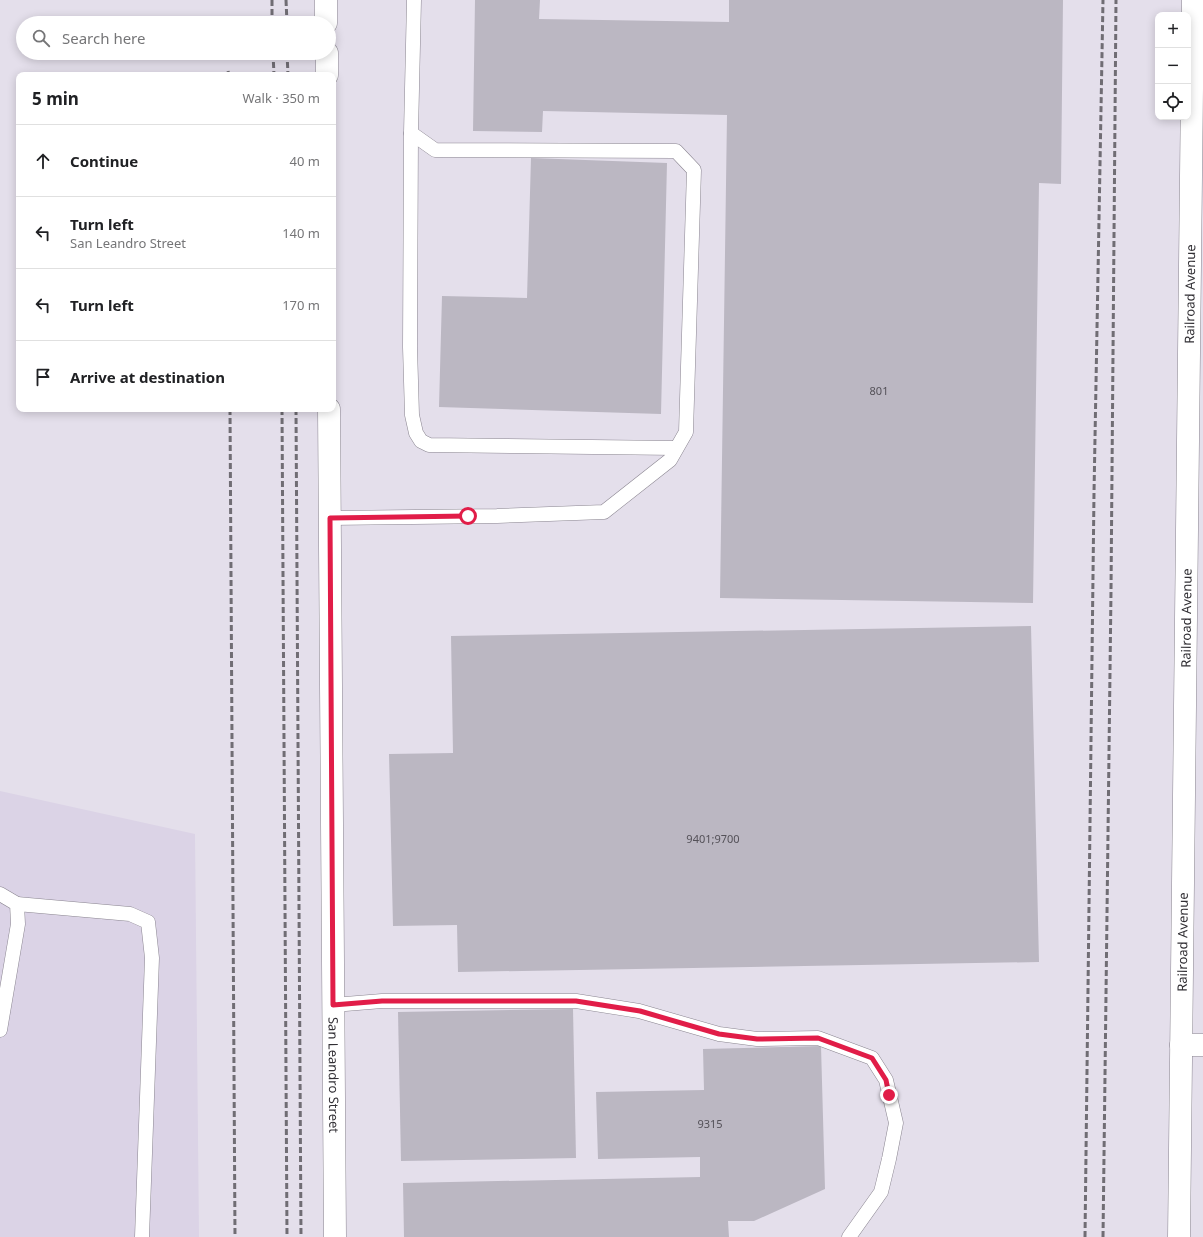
<!DOCTYPE html>
<meta charset="utf-8">
<style>
body{margin:0;font-family:"Noto Sans",sans-serif;background:#f6f6f6;color:#202124}
.controls{position:absolute;right:12px;top:12px;display:grid;overflow:hidden;border-radius:8px;box-shadow:0 2px 10px #0003}
.controls button{width:36px;height:36px;display:grid;place-items:center;padding:0;border:0;border-bottom:1px solid #e0e0e0;background:#fff;color:#202124;font:20px sans-serif}
.stop{position:absolute;width:12px;height:12px;margin:-9px;border:3px solid #e11d48;border-radius:50%;background:#fff}
.stop.end{background:#e11d48;border-color:#fff;box-shadow:0 1px 4px #0008}
.list{margin:0;padding:0;list-style:none}
h2{display:flex;justify-content:space-between;align-items:center;height:52px;margin:0;padding:0 16px;font-size:17px}
h2 small{font-size:13px;font-weight:400;color:#757577}
.list li{display:grid;grid-template-columns:26px 1fr auto;gap:12px;align-items:center;box-sizing:border-box;height:72px;padding:0 16px;border-top:1px solid #e0e0e0}
.list b{display:block;font-size:15px;white-space:nowrap}
.list p{margin:0;font-size:13px;white-space:nowrap;color:#757577}
.list em{font-size:13px;font-style:normal;color:#757577}
.icon{flex:none;width:22px;height:22px;fill:none;stroke:currentColor;stroke-width:2;stroke-linecap:round;stroke-linejoin:round}
.map{position:relative;flex:none;width:1203px;height:1237px;overflow:hidden}
.search{position:absolute;background:#fff;box-shadow:0 2px 10px #0003;left:16px;top:16px;width:320px;height:44px;display:flex;align-items:center;gap:10px;box-sizing:border-box;padding:0 14px;border-radius:22px;color:#757577;font-size:15px}
.panel{position:absolute;background:#fff;box-shadow:0 2px 10px #0003;left:16px;top:72px;width:320px;height:340px;border-radius:8px}
.map>svg:first-child{display:block}
.built{fill:#dbd3e6}
.building{fill:#bbb7c2}
.lines{fill:none;stroke-linecap:round;stroke-linejoin:round}
.lane-casing{stroke:#8a8590;stroke-width:15}
.street-casing{stroke:#8a8590;stroke-width:23}
.secondary-casing{stroke:#8a8590;stroke-width:23}
.lane{stroke:#fff;stroke-width:14}
.street{stroke:#fff;stroke-width:22}
.secondary{stroke:#fff;stroke-width:22}
.rail{stroke:#706d74;stroke-width:3;stroke-dasharray:6 3;stroke-linecap:butt}
.route{stroke:#e11d48;stroke-width:5}
.labels{text-anchor:middle;stroke-width:4;stroke-linejoin:round;paint-order:stroke}
.number-label{font-size:11px;fill:#545158}
.street-label{font-size:13px;fill:#312f34;stroke:#e4dfeb}
</style>
<div class="map">
<svg width="1203" height="1237" viewBox="0 0 1203 1237">
<rect width="100%" height="100%" fill="#e4dfeb"/>
<polygon class="built" points="0,791 195,834 199,1237 0,1237"/>
<g class="building">
<polygon points="475,0 540,0 539,19 729,22 729,0 1063,0 1061,184 1039,183 1033,603 720,598 727,115 543,111 542,132 473,131"/>
<polygon points="531,158 667,163 661,414 439,407 442,296 527,298"/>
<polygon points="1031,626 1039,962 458,972 457,925 393,926 389,754 453,753 451,636"/>
<polygon points="573,1009 576,1158 401,1161 398,1012"/>
<polygon points="821,1046 825,1189 754,1221 728,1221 729,1237 404,1237 403,1183 700,1177 700,1157 598,1159 596,1092 704,1090 703,1049"/>
</g>
<g class="lines">
<defs>
<g id="lane">
<polyline points="411,133 410,347 412,415 416,433 421,441 429,445 676,448"/>
<polyline points="330,518 497,516 604,512 670,460 686,432 694,170 676,151 435,150 411,133 414,0"/>
<polyline points="0,894 17,904 18,924 0,1030"/>
<polyline points="17,904 130,914 148,922 152,958 142,1237"/>
<polyline points="333,1005 382,1001 576,1001 639,1011 719,1034 757,1039 818,1038 872,1058 886,1080 896,1123 889,1159 881,1192 849,1237"/>
</g>
<g id="street">
<polyline points="1181,1045 1203,1045"/>
<path id="s1" d="M1179 1237 1193 0"/>
</g>
<g id="secondary">
<polyline points="326,0 326,23"/>
<polyline points="327,53 327,75"/>
<path id="s2" d="M329 409 335 1237"/>
</g>
</defs>
<use href="#lane" class="lane-casing"/>
<use href="#street" class="street-casing"/>
<use href="#secondary" class="secondary-casing"/>
<use href="#lane" class="lane"/>
<use href="#street" class="street"/>
<use href="#secondary" class="secondary"/>
<g class="rail">
<polyline points="272,0 272,23"/>
<polyline points="286,0 287,23"/>
<polyline points="273,53 274,75"/>
<polyline points="287,53 288,75"/>
<polyline points="228,71 229,75"/>
<polyline points="230,409 235,1237"/>
<polyline points="282,409 287,1237"/>
<polyline points="296,409 301,1237"/>
<polyline points="1085,1237 1094,493 1103,0"/>
<polyline points="1103,1237 1111,591 1116,0"/>
</g>
</g>
<g class="lines">
<polyline class="route" points="468,516 330,518 333,1005 382,1001 576,1001 640,1011 719,1034 757,1039 818,1038 872,1058 886,1080 889,1095"/>
</g>
<g class="labels">
<g class="number-label">
<text x="879" y="395">801</text>
<text x="713" y="843">9401;9700</text>
<text x="710" y="1128">9315</text>
</g>
<g class="street-label">
<text dy="5" stroke="none"><textPath href="#s1" startOffset="943">Railroad Avenue</textPath></text>
<text dy="5" stroke="none"><textPath href="#s1" startOffset="619">Railroad Avenue</textPath></text>
<text dy="5" stroke="none"><textPath href="#s1" startOffset="295">Railroad Avenue</textPath></text>
<text dy="5" stroke="none"><textPath href="#s2" startOffset="666">San Leandro Street</textPath></text>
</g>
</g>
</svg>
<div class="controls">
<button>+</button>
<button>−</button>
<button><svg class="icon" aria-label="locate" viewBox="0 0 24 24"><circle cx="12" cy="12" r="6"/><path d="M12 2v4M12 18v4M2 12h4M18 12h4"/></svg></button>
</div>
<div class="stop" style="left:468px;top:516px"></div>
<div class="stop end" style="left:889px;top:1095px"></div>
<div class="search"><svg class="icon" aria-label="search" viewBox="0 0 24 24"><circle cx="10" cy="10" r="6"/><path d="M15 15l6 6"/></svg>Search here</div>
<section class="panel">
<h2>5 min<small>Walk · 350 m</small></h2>
<ul class="list">
<li><svg class="icon" aria-label="ahead" viewBox="0 0 24 24"><path d="M12 20V5M6 11l6-6 6 6"/></svg><div><b>Continue</b></div><em>40 m</em></li>
<li><svg class="icon" aria-label="left" viewBox="0 0 24 24"><path d="M17 20v-9H6M10 6l-5 5 5 5"/></svg><div><b>Turn left</b><p>San Leandro Street</p></div><em>140 m</em></li>
<li><svg class="icon" aria-label="left" viewBox="0 0 24 24"><path d="M17 20v-9H6M10 6l-5 5 5 5"/></svg><div><b>Turn left</b></div><em>170 m</em></li>
<li><svg class="icon" aria-label="arrive" viewBox="0 0 24 24"><path d="M6 21V4h12l-3 4 3 4H6"/></svg><div><b>Arrive at destination</b></div></li>
</ul>
</section>
</div>
